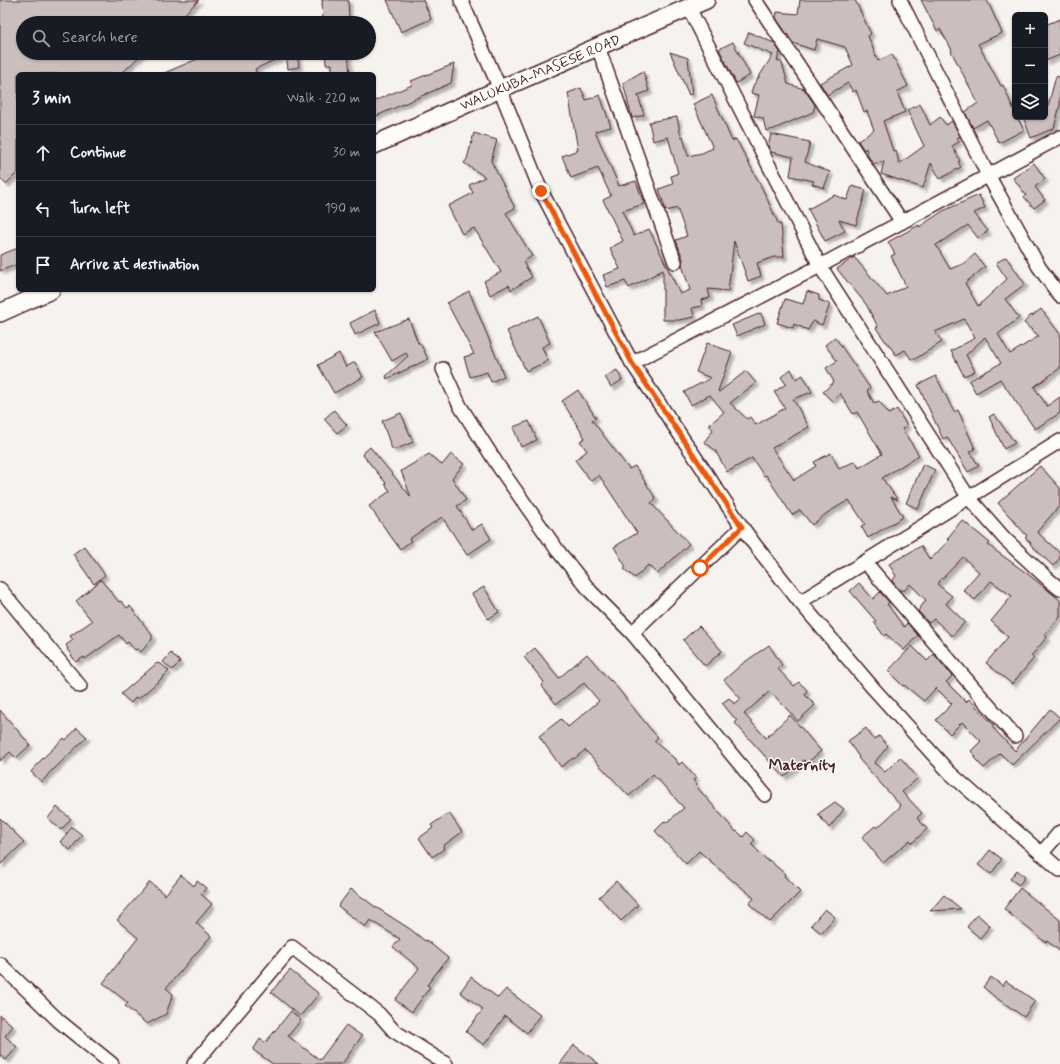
<!DOCTYPE html>
<meta charset="utf-8">
<style>
body{margin:0;font-family:Mynerve,sans-serif;background:#20242c;color:#f1f3f6}
.controls{position:absolute;right:12px;top:12px;display:grid;overflow:hidden;border-radius:6px;box-shadow:0 1px 3px #0004}
.controls button{width:36px;height:36px;display:grid;place-items:center;padding:0;border:0;border-bottom:1px solid #363941;background:#171b24;color:#f1f3f6;font:20px sans-serif}
.stop{position:absolute;width:12px;height:12px;margin:-9px;border:3px solid #ea580c;border-radius:50%;background:#fff}
.stop.end{background:#ea580c;border-color:#fff;box-shadow:0 1px 4px #0008}
.list{margin:0;padding:0;list-style:none}
h2{display:flex;justify-content:space-between;align-items:center;height:52px;margin:0;padding:0 16px;font-size:17px}
h2 small{font-size:13px;font-weight:400;color:#9ea1a6}
.list li{display:grid;grid-template-columns:26px 1fr auto;gap:12px;align-items:center;box-sizing:border-box;height:56px;padding:0 16px;border-top:1px solid #363941}
.list b{display:block;font-size:15px;white-space:nowrap}
.list em{font-size:13px;font-style:normal;color:#9ea1a6}
.icon{flex:none;width:22px;height:22px;fill:none;stroke:currentColor;stroke-width:2;stroke-linecap:round;stroke-linejoin:round}
.map{position:relative;flex:none;width:1060px;height:1064px;overflow:hidden}
.search{position:absolute;background:#171b24;box-shadow:0 1px 3px #0004;left:16px;top:16px;width:360px;height:44px;display:flex;align-items:center;gap:10px;box-sizing:border-box;padding:0 14px;border-radius:22px;color:#9ea1a6;font-size:15px}
.panel{position:absolute;background:#171b24;box-shadow:0 1px 3px #0004;left:16px;top:72px;width:360px;height:220px;border-radius:6px}
.map>svg:first-child{display:block}
.building{fill:#cbbfbe;stroke:#4a1f2b;filter:url(#shadow)}
.lines{fill:none;stroke-linecap:round;stroke-linejoin:round}
.minor-casing{stroke:#4a1f2b;stroke-width:16}
.tertiary-casing{stroke:#4a1f2b;stroke-width:20}
.minor{stroke:#fdfcf7;stroke-width:13}
.tertiary{stroke:#fdfcf7;stroke-width:17}
.route{stroke:#ea580c;stroke-width:5}
.labels{text-anchor:middle;stroke-width:3;stroke-linejoin:round;paint-order:stroke}
.street-label{font-size:14px;fill:#4a1f2b;stroke:#fdfcf7}
.quarter-label{font-size:16px;font-weight:bold;fill:#4a1f2b;stroke:#fdfcf7}
</style>
<div class="map">
<svg width="1060" height="1064" viewBox="0 0 1060 1064">
<defs>
<filter id="shadow"><feDropShadow dx="3.5" dy="3.5" stdDeviation="1" flood-color="#0004"/></filter>
</defs>
<rect width="100%" height="100%" fill="#f6f3ef"/>
<filter id="ink" filterUnits="userSpaceOnUse"><feTurbulence type="fractalNoise" baseFrequency=".025" numOctaves="2"/><feDisplacementMap in="SourceGraphic" scale="8" xChannelSelector="R" yChannelSelector="G"/><feConvolveMatrix kernelMatrix="1 2 1 2 8 2 1 2 1" color-interpolation-filters="sRGB"/></filter>
<g filter="url(#ink)">
<g class="building">
<polygon points="0,0 199,0 175,23 23,23 23,53 143,53 121,74 18,74 18,172 6,184 0,178"/>
<polygon points="322,0 348,0 349,18 346,18 346,23 323,23"/>
<polygon points="387,0 423,0 431,19 401,32"/>
<polygon points="800,0 855,0 871,34 868,36 878,61 892,54 908,86 897,92 905,112 883,121 893,151 896,150 899,164 924,146 907,110 920,104 930,125 940,117 946,125 952,121 960,136 957,138 959,142 952,146 960,161 958,162 961,167 940,179 931,163 923,188 881,174 884,161 873,164 868,156 866,148 864,150 858,141 874,130 867,111 864,112 856,90 853,92 848,83 827,95 820,83 853,65 845,47 817,39 814,50 793,43 776,18 777,12 798,14"/>
<polygon points="921,0 987,0 1002,33 978,44 1001,86 1003,85 1015,113 1015,117 1017,117 1024,130 999,143 987,120 973,128 965,112 978,103 951,51 952,50 940,29 937,31"/>
<polygon points="1060,19 1060,55 1045,61 1045,25"/>
<polygon points="749,32 774,43 780,52 777,60 782,63 788,84 804,89 815,105 813,112 774,129 766,131 763,118 754,116 759,95 751,93 753,86 773,55 744,43"/>
<polygon points="733,42 750,75 736,83 719,49"/>
<polygon points="670,52 688,58 692,94 689,95"/>
<polygon points="211,53 297,53 299,67 288,69 286,55 255,69 257,74 162,74"/>
<polygon points="325,53 348,53 350,74 332,74 332,64 326,64"/>
<polygon points="454,64 451,83 374,117 374,101 412,85 411,81"/>
<polygon points="643,71 649,91 638,95 644,115 632,118 623,83"/>
<polygon points="1056,76 1060,77 1060,105 1054,128 1031,138 1023,117 1045,117"/>
<polygon points="581,88 586,100 600,95 611,127 595,131 619,186 636,181 644,204 622,211 634,236 649,229 680,294 690,290 682,265 683,259 676,240 687,236 677,208 666,211 659,189 673,184 671,176 678,173 668,137 653,141 649,122 677,117 681,137 683,136 688,156 702,153 713,148 693,104 712,95 732,141 736,139 762,188 779,225 781,224 784,257 774,257 757,263 761,276 748,281 734,241 728,291 708,289 710,298 701,300 702,306 692,308 694,317 679,320 663,320 663,270 629,288 625,281 607,287 603,275 620,269 610,248 623,241 603,200 611,196 598,168 571,178 562,156 578,150 568,93"/>
<polygon points="474,133 497,140 491,161 515,208 506,213 532,256 523,262 532,277 511,290 509,285 490,295 484,281 501,272 474,228 462,234 448,206 473,193 469,185 485,177 464,163 467,159"/>
<polygon points="771,134 810,142 805,162 830,172 824,188 812,184 814,181 790,176 793,157 771,152 768,147"/>
<polygon points="1034,163 1045,179 1035,187 1045,200 1034,208 1024,197 1026,195 1013,178"/>
<polygon points="852,186 866,190 856,225 839,220 845,231 825,241 808,209 834,195 847,200"/>
<polygon points="979,195 985,208 974,213 988,231 978,238 968,225 936,245 950,269 965,263 975,254 985,267 965,283 978,306 1007,279 996,263 1006,257 1025,284 1005,299 1019,318 998,334 1010,354 1039,336 1024,323 1031,315 1032,316 1041,309 1060,334 1060,368 1034,387 1047,406 1060,397 1060,413 1035,429 1000,379 976,393 969,381 1001,363 985,337 966,355 975,371 964,376 951,351 975,338 964,319 935,332 942,342 915,359 911,359 905,350 896,355 887,342 886,342 876,328 878,327 866,304 837,269 854,257 887,296 906,286 891,256 895,254 888,242 919,225 919,227 943,211"/>
<polygon points="18,248 18,264 0,271 0,255"/>
<polygon points="469,291 504,376 491,382 487,372 470,377 464,357 474,354 447,303"/>
<polygon points="807,291 819,295 819,300 830,304 822,325 813,321 808,330 794,324 793,328 777,323 785,299 803,304"/>
<polygon points="375,310 380,323 355,335 350,323"/>
<polygon points="761,313 765,324 737,336 732,325"/>
<polygon points="538,316 550,343 542,347 548,361 526,371 507,331"/>
<polygon points="409,319 418,343 420,343 428,359 387,379 386,376 408,356 406,353 392,361 375,332"/>
<polygon points="835,337 870,388 867,391 874,403 879,401 889,414 897,409 907,426 902,429 919,455 882,478 898,500 891,497 903,517 868,538 861,526 865,524 849,500 827,513 812,525 800,510 792,515 766,475 764,476 752,458 727,472 715,450 704,442 713,430 709,425 724,412 710,395 691,405 684,392 711,378 696,372 707,343 732,352 718,391 719,392 746,371 756,383 730,403 747,419 750,417 756,425 785,408 774,392 786,384 781,377 791,369 796,379 803,375 812,392 793,399 809,427 772,448 794,480 816,466 814,462 831,453 839,469 855,461 859,468 882,454 857,412 853,414 840,393 832,401 823,392 834,382 826,368 837,361 825,345"/>
<polygon points="339,353 346,367 355,362 363,377 334,393 318,365"/>
<polygon points="617,370 622,380 611,387 605,377"/>
<polygon points="936,376 954,412 958,410 975,449 970,452 979,466 968,472 947,437 943,439 918,385"/>
<polygon points="578,390 596,418 592,420 629,469 635,466 656,499 651,503 689,544 657,574 648,565 635,578 624,569 626,567 614,547 637,533 599,475 591,481 575,460 587,451 580,441 585,438 562,401"/>
<polygon points="334,410 347,425 337,433 324,419"/>
<polygon points="401,413 413,442 397,449 392,449 382,421"/>
<polygon points="994,414 1015,443 1004,449 989,417"/>
<polygon points="529,421 537,440 521,447 513,427"/>
<polygon points="370,447 411,497 401,471 429,454 442,465 451,454 464,464 452,478 466,500 457,506 472,530 482,524 491,539 467,555 442,517 409,539 411,541 400,549 369,506 390,491 385,484 386,483 362,454"/>
<polygon points="923,464 935,470 918,509 906,503"/>
<polygon points="1040,466 1060,488 1060,505 1037,532 1060,553 1060,558 1053,566 1030,544 1031,543 1025,538 1027,536 998,503"/>
<polygon points="962,520 990,543 988,545 1029,575 1060,600 1060,616 1045,635 1047,637 1031,656 1034,658 1012,684 986,663 1008,637 991,621 1012,596 991,581 975,600 963,590 979,572 963,557 937,584 952,596 946,604 965,622 952,636 934,619 929,623 918,611 926,600 910,584 904,591 902,589 900,591 892,581 896,576 889,564 921,546 930,560 949,540 947,539"/>
<polygon points="84,546 105,575 94,584 73,554"/>
<polygon points="101,580 119,602 121,601 127,608 130,606 152,635 152,639 141,652 137,649 135,650 128,642 126,644 119,635 85,659 84,657 76,662 67,649 68,649 66,645 73,640 70,636 92,621 76,601"/>
<polygon points="859,583 873,599 880,592 889,602 887,604 904,627 907,623 918,635 904,650 886,634 884,636 874,622 876,621 850,591"/>
<polygon points="484,587 499,612 488,619 472,594"/>
<polygon points="699,626 722,651 705,666 683,640"/>
<polygon points="769,645 782,665 777,668 794,686 799,682 807,690 805,695 815,705 798,721 770,691 744,714 766,738 790,715 821,751 807,763 804,760 784,777 735,723 737,721 722,703 729,698 734,704 741,699 724,680 742,664"/>
<polygon points="912,646 927,661 934,654 952,676 946,682 966,702 969,699 994,725 992,727 1015,751 1050,709 1060,718 1012,765 1000,753 984,768 974,758 976,757 971,751 981,741 962,722 950,734 936,720 952,704 936,688 924,701 904,685 903,686 888,671"/>
<polygon points="535,648 559,678 587,654 610,681 611,680 652,731 658,737 654,741 675,759 679,765 682,762 696,778 693,780 697,785 696,786 736,832 737,831 743,837 747,832 755,840 751,844 768,861 769,860 785,874 784,876 800,892 770,922 749,904 754,898 734,881 734,882 699,851 686,864 655,831 665,821 667,822 684,808 653,774 629,796 585,750 574,759 573,758 561,767 539,736 561,719 568,727 599,701 584,683 556,704 541,685 544,682 524,657"/>
<polygon points="171,653 180,662 172,670 163,662"/>
<polygon points="157,663 159,664 160,663 169,671 160,680 138,699 136,697 131,703 121,694"/>
<polygon points="0,710 30,745 16,758 10,752 0,761"/>
<polygon points="77,728 87,737 53,770 52,770 42,782 31,772 41,760 64,738 66,740"/>
<polygon points="866,728 874,740 879,736 888,746 874,763 885,772 900,757 918,778 902,792 922,813 917,818 927,829 912,843 910,840 883,863 862,837 875,826 877,828 901,806 858,758 859,757 848,741"/>
<polygon points="835,802 844,809 829,828 818,814"/>
<polygon points="57,807 71,819 61,830 48,818"/>
<polygon points="449,813 462,832 443,846 444,849 432,857 419,838 433,828 431,825"/>
<polygon points="0,818 24,842 0,865"/>
<polygon points="72,827 82,835 70,850 60,842"/>
<polygon points="990,850 1002,859 991,874 978,865"/>
<polygon points="1017,870 1025,877 1019,885 1010,879"/>
<polygon points="181,875 194,886 197,881 206,888 201,894 212,904 196,923 211,936 166,988 173,994 166,1014 147,1024 125,1006 128,1003 103,983 138,938 117,920 150,882 165,895"/>
<polygon points="616,881 638,905 621,921 599,897"/>
<polygon points="1020,888 1060,920 1060,951 1047,941 1045,942 1004,909"/>
<polygon points="351,889 374,906 410,929 425,941 426,940 448,958 427,985 430,987 412,1012 395,1000 419,968 393,947 400,939 370,920 365,927 338,906"/>
<polygon points="944,895 961,909 930,911"/>
<polygon points="825,909 835,917 821,933 811,925"/>
<polygon points="977,914 990,926 980,938 967,927"/>
<polygon points="290,970 319,994 300,1016 271,992"/>
<polygon points="471,977 498,998 506,989 540,1015 527,1033 505,1016 484,1045 466,1032 483,1009 460,992"/>
<polygon points="991,977 1003,986 1006,981 1035,1001 1024,1017 995,997 983,987"/>
<polygon points="291,1011 301,1020 288,1036 320,1060 346,1025 362,1036 342,1064 273,1064 253,1050 260,1039 265,1043"/>
<polygon points="0,1015 13,1026 5,1036 17,1047 6,1060 0,1055"/>
<polygon points="574,1045 599,1064 560,1064"/>
</g>
<g class="lines">
<defs>
<g id="minor">
<polyline points="461,0 500,89 541,191 632,363 742,527 755,545 800,602 873,688 950,773 1060,870"/>
<polyline points="755,0 902,222"/>
<polyline points="900,0 988,175 1039,267 1060,296"/>
<polyline points="689,8 820,266 969,498 1005,539 1049,580 1060,589"/>
<polyline points="598,47 675,262"/>
<polyline points="632,363 820,266 1060,137"/>
<polyline points="443,369 460,406 499,467 558,551 591,592 632,633"/>
<polyline points="742,527 632,633 765,795"/>
<polyline points="865,562 1015,736"/>
<polyline points="0,589 80,686"/>
<polyline points="800,602 1060,441"/>
<polyline points="1041,854 1060,832"/>
<polyline points="0,964 59,1021 112,1064"/>
<polyline points="194,1064 292,947 379,1014 394,1031 446,1064"/>
</g>
<g id="tertiary">
<polyline points="374,145 500,89 706,0"/>
<polyline points="0,313 51,290"/>
</g>
</defs>
<use href="#minor" class="minor-casing"/>
<use href="#tertiary" class="tertiary-casing"/>
<use href="#minor" class="minor"/>
<use href="#tertiary" class="tertiary"/>
</g>
</g>
<g class="lines" filter="url(#ink)">
<polyline class="route" points="541,191 632,363 742,527 700,568"/>
</g>
<g class="labels">
<g class="street-label">
<text transform="translate(540 72) rotate(-23)" y="5">WALUKUBA-MASESE ROAD</text>
</g>
<g class="quarter-label">
<text x="802" y="770">Maternity</text>
</g>
</g>
</svg>
<div class="controls">
<button>+</button>
<button>−</button>
<button><svg class="icon" aria-label="layers" viewBox="0 0 24 24"><path d="M12 4l9 5-9 5-9-5zM3 14l9 5 9-5"/></svg></button>
</div>
<div class="stop" style="left:700px;top:568px"></div>
<div class="stop end" style="left:541px;top:191px"></div>
<div class="search"><svg class="icon" aria-label="search" viewBox="0 0 24 24"><circle cx="10" cy="10" r="6"/><path d="M15 15l6 6"/></svg>Search here</div>
<section class="panel">
<h2>3 min<small>Walk · 220 m</small></h2>
<ul class="list">
<li><svg class="icon" aria-label="ahead" viewBox="0 0 24 24"><path d="M12 20V5M6 11l6-6 6 6"/></svg><div><b>Continue</b></div><em>30 m</em></li>
<li><svg class="icon" aria-label="left" viewBox="0 0 24 24"><path d="M17 20v-9H6M10 6l-5 5 5 5"/></svg><div><b>Turn left</b></div><em>190 m</em></li>
<li><svg class="icon" aria-label="arrive" viewBox="0 0 24 24"><path d="M6 21V4h12l-3 4 3 4H6"/></svg><div><b>Arrive at destination</b></div></li>
</ul>
</section>
</div>
